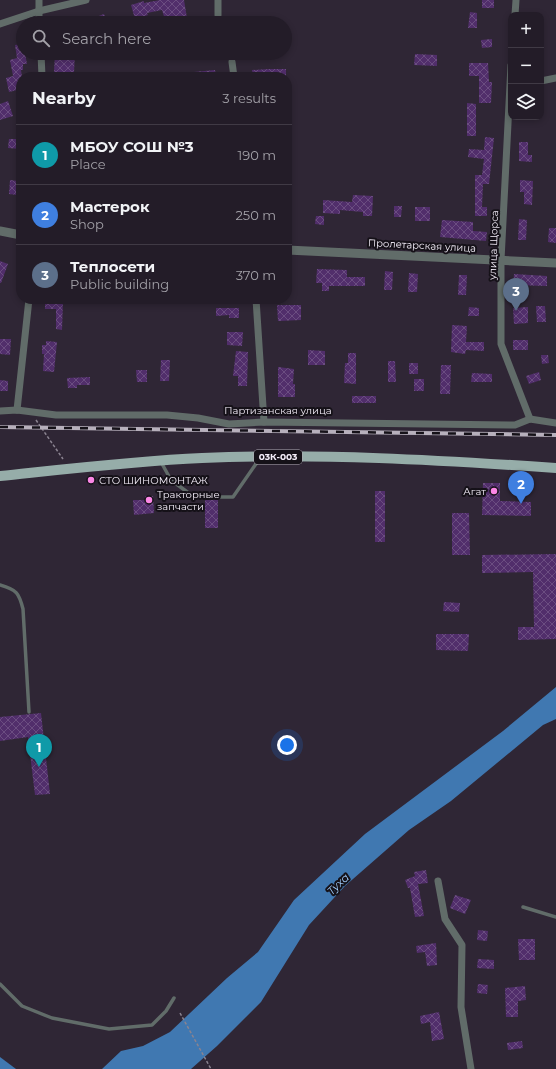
<!DOCTYPE html>
<meta charset="utf-8">
<style>
body{margin:0;font-family:Montserrat,sans-serif;background:#2f2934;color:#f1f3f6}
.controls{position:absolute;right:12px;top:12px;display:grid;overflow:hidden;border-radius:8px;box-shadow:0 2px 6px #0003}
.controls button{width:36px;height:36px;display:grid;place-items:center;padding:0;border:0;border-bottom:1px solid #403a45;background:#231c28;color:#f1f3f6;font:20px sans-serif}
.you{position:absolute;left:287px;top:745px;width:14px;height:14px;margin:-10px;border:3px solid #fff;border-radius:50%;background:#1a73e8;box-shadow:0 0 0 6px #1a73e833}
.badge{display:grid;place-items:center;width:26px;height:26px;border-radius:50%;background:#fb87e6;color:#fff;font-size:13px;font-weight:700}
.pin{position:absolute;translate:-50% -33px;filter:drop-shadow(0 1px 2px #0008)}
.pin::after{content:'';position:absolute;top:21px;width:14px;height:12px;background:inherit;clip-path:polygon(0 0,100% 0,50% 100%)}
.list{margin:0;padding:0;list-style:none}
h2{display:flex;justify-content:space-between;align-items:center;height:52px;margin:0;padding:0 16px;font-size:17px}
h2 small{font-size:13px;font-weight:400;color:#a3a1a8}
.list li{display:grid;grid-template-columns:26px 1fr auto;gap:12px;align-items:center;box-sizing:border-box;height:60px;padding:0 16px;border-top:1px solid #403a45}
.list b{display:block;font-size:15px;white-space:nowrap}
.list p{margin:0;font-size:13px;white-space:nowrap;color:#a3a1a8}
.list em{font-size:13px;font-style:normal;color:#a3a1a8}
.icon{flex:none;width:22px;height:22px;fill:none;stroke:currentColor;stroke-width:2;stroke-linecap:round;stroke-linejoin:round}
.map{position:relative;flex:none;width:556px;height:1069px;overflow:hidden}
.search{position:absolute;background:#231c28;box-shadow:0 2px 6px #0003;left:16px;top:16px;width:276px;height:44px;display:flex;align-items:center;gap:10px;box-sizing:border-box;padding:0 14px;border-radius:22px;color:#a3a1a8;font-size:15px}
.panel{position:absolute;background:#231c28;box-shadow:0 2px 6px #0003;left:16px;top:72px;width:276px;height:232px;border-radius:16px}
.map>svg:first-child{display:block}
.water{fill:#4078b1}
.building{fill:url(#building-cross-hatch)}
.lines{fill:none;stroke-linecap:round;stroke-linejoin:round}
.path{stroke:#8a8390;stroke-width:1.5;stroke-dasharray:3 2;stroke-linecap:butt}
.service{stroke:#616c69;stroke-width:3.5}
.minor{stroke:#616c69;stroke-width:7}
.tertiary{stroke:#616c69;stroke-width:9}
.primary{stroke:#96ada9;stroke-width:10}
.rail-casing{stroke:#b7b0bc;stroke-width:4}
.rail{stroke:#151118;stroke-width:2.5;stroke-dasharray:8;stroke-linecap:butt}
.poi-dot{fill:#fb87e6;stroke:#151118;stroke-width:1.5}
.labels{text-anchor:middle;stroke-width:4;stroke-linejoin:round;paint-order:stroke}
.shield{fill:#151118;stroke:#b1acb6;stroke-width:1}
.shield-label{font-size:9px;font-weight:bold;fill:#f4eef9}
.street-label{font-size:10px;fill:#f4eef9;stroke:#151118}
.poi-label{font-size:10px;fill:#f4eef9;stroke:#151118;text-anchor:start}
.water-label{font-size:11px;font-style:italic;fill:#a2cffe;stroke:#151118}
</style>
<div class="map">
<svg width="556" height="1069" viewBox="0 0 556 1069">
<defs>
<pattern id="building-cross-hatch" width="8" height="8" patternUnits="userSpaceOnUse"><rect width="8" height="8" fill="#512e6b"/><path d="M0 0l8 8M0 8l8-8" fill="none" stroke="#6b4d81"/></pattern>
</defs>
<rect width="100%" height="100%" fill="#2f2635"/>
<g class="water">
<polygon points="556,687 556,719 543,725 451,801 409,830 345,886 309,925 261,1002 217,1046 191,1069 102,1069 121,1051 143,1046 170,1032 227,978 258,952 294,900 365,834 503,731"/>
<polygon points="0,1057 16,1069 0,1069"/>
</g>
<g class="building">
<polygon points="160,0 184,0 187,18 166,23 162,10 147,13 148,15 135,19 131,5 144,1 144,3"/>
<rect x="482" y="0" width="12" height="8"/>
<polygon points="470,12 477,13 477,28 468,28"/>
<polygon points="104,14 107,23 98,23 96,17"/>
<polygon points="492,39 492,47 482,48 481,40"/>
<polygon points="23,44 23,53 25,53 27,64 23,64 23,70 21,70 22,77 21,89 9,92 6,78 13,76 10,60 17,58 15,45"/>
<polygon points="55,53 75,53 74,72 54,72"/>
<polygon points="415,54 437,55 437,66 414,65"/>
<polygon points="469,63 488,63 489,82 492,82 491,103 479,103 479,76 469,76"/>
<polygon points="269,69 286,69 286,76 253,77 252,70"/>
<polygon points="215,70 216,77 194,77 194,72"/>
<polygon points="8,101 13,116 0,120 0,104"/>
<polygon points="467,103 476,104 476,136 467,136"/>
<polygon points="485,137 494,138 489,184 483,184 482,207 487,207 487,216 475,216 475,175 482,175 484,159 468,157 469,149 484,150"/>
<polygon points="9,139 21,139 21,149 8,148"/>
<polygon points="519,142 528,142 528,155 532,155 532,162 519,161"/>
<polygon points="10,180 18,181 17,195 9,194"/>
<polygon points="520,180 533,181 532,205 524,204 524,192 520,192"/>
<polygon points="353,195 373,196 372,216 363,216 363,212 340,210 340,214 323,213 323,200 352,202"/>
<polygon points="394,206 402,206 401,217 394,217"/>
<rect x="415" y="207" width="15" height="14"/>
<polygon points="316,216 324,216 324,225 315,224"/>
<polygon points="519,219 527,220 526,240 518,240"/>
<polygon points="442,220 473,222 473,231 487,232 486,241 440,237"/>
<polygon points="549,228 556,228 556,243 548,242"/>
<polygon points="0,261 8,264 1,283 0,283"/>
<polygon points="317,269 347,270 347,277 365,277 365,286 329,286 329,291 322,291 322,283 316,283"/>
<polygon points="385,271 393,272 392,290 384,290"/>
<polygon points="409,273 418,274 417,292 408,292"/>
<polygon points="514,274 547,276 547,286 513,285"/>
<polygon points="459,275 467,275 466,295 458,295"/>
<polygon points="45,300 63,301 62,330 56,329 56,309 45,309"/>
<polygon points="277,305 301,305 301,320 278,321"/>
<polygon points="536,306 545,306 546,322 537,322"/>
<polygon points="469,307 479,308 479,316 468,316"/>
<polygon points="528,307 528,323 514,324 513,308"/>
<polygon points="216,308 239,308 239,318 229,318 229,315 216,316"/>
<polygon points="452,325 467,326 466,342 484,342 484,351 466,350 465,354 451,352"/>
<polygon points="227,332 243,332 242,346 227,345"/>
<polygon points="0,339 11,339 10,355 0,354"/>
<rect x="513" y="340" width="15" height="10"/>
<polygon points="46,341 57,342 54,372 43,371 44,354 42,354 42,345 46,345"/>
<polygon points="308,350 325,351 325,365 308,365"/>
<polygon points="236,351 248,352 247,386 238,386 238,376 233,376"/>
<polygon points="348,353 356,353 356,384 344,383 345,363 348,363"/>
<polygon points="541,355 548,355 549,363 542,364"/>
<polygon points="161,360 170,360 169,381 160,381"/>
<polygon points="388,361 395,361 396,382 388,382"/>
<rect x="409" y="363" width="9" height="11"/>
<polygon points="441,365 451,365 450,394 440,394"/>
<polygon points="278,367 294,369 293,384 295,384 295,397 278,397"/>
<polygon points="136,370 147,370 147,382 137,382"/>
<polygon points="539,372 541,380 529,384 526,376"/>
<polygon points="472,373 492,374 492,382 471,382"/>
<polygon points="90,377 90,385 77,385 77,388 68,388 67,378"/>
<rect x="414" y="379" width="10" height="12"/>
<polygon points="0,380 8,381 8,391 0,391"/>
<rect x="352" y="396" width="24" height="7"/>
<polygon points="515,476 532,477 532,487 515,487"/>
<polygon points="483,483 500,483 500,501 531,502 531,516 482,515"/>
<rect x="375" y="491" width="10" height="51"/>
<polygon points="145,496 153,496 154,513 134,515 133,500 145,500"/>
<rect x="205" y="500" width="13" height="28"/>
<polygon points="452,513 469,513 470,555 452,555"/>
<polygon points="556,554 556,639 518,640 518,627 534,627 533,572 482,573 482,555"/>
<polygon points="444,602 460,603 459,612 443,611"/>
<polygon points="436,634 469,634 468,651 436,650"/>
<polygon points="41,713 50,794 35,795 28,737 0,741 0,717"/>
<polygon points="426,870 428,883 418,884 424,916 415,917 410,888 408,888 405,880 415,876 414,872"/>
<polygon points="455,895 471,900 465,914 450,908"/>
<polygon points="478,930 488,931 487,941 477,940"/>
<polygon points="518,939 535,939 535,960 519,960"/>
<polygon points="436,943 437,965 427,966 425,952 417,953 416,946"/>
<polygon points="478,959 494,960 494,969 477,968"/>
<polygon points="478,984 488,985 487,994 477,993"/>
<polygon points="525,986 526,1000 518,1001 518,1017 506,1017 505,988"/>
<polygon points="439,1012 444,1039 432,1041 430,1022 421,1024 420,1016"/>
<polygon points="522,1041 523,1048 508,1050 507,1043"/>
</g>
<g class="lines">
<g class="path">
<polyline points="36,420 63,459"/>
<polyline points="180,1013 211,1069"/>
</g>
<g class="service">
<polyline points="161,462 171,480 194,497 233,497 260,458"/>
<path d="M0 585C17 590 19 593 23 609L29 712"/>
<polyline points="523,907 556,917"/>
<polyline points="0,984 22,1006 52,1018 109,1029 152,1025 166,1011 174,998"/>
</g>
<g class="minor">
<polyline points="39,0 39,23"/>
<polyline points="218,15 218,0"/>
<polyline points="515,15 516,0"/>
<polyline points="0,24 39,11 86,0"/>
<polyline points="41,53 42,77"/>
<polyline points="232,62 234,77"/>
<polyline points="511,65 501,260 501,344 530,419"/>
<polyline points="541,81 556,78"/>
<polyline points="256,299 264,422"/>
<polyline points="17,410 29,299"/>
<polyline points="0,411 17,410 56,415 167,415 198,418 229,424 264,422 515,425 530,419 556,423"/>
<polyline points="438,881 445,919 462,945 461,1007 471,1069"/>
</g>
<g class="tertiary">
<polyline points="0,231 21,235"/>
<polyline points="287,250 556,263"/>
</g>
<path class="primary" d="M0 476C67 469 135 461 202 458 320 453 438 460 556 468"/>
<defs>
<polyline id="rail" points="0,427 556,435"/>
</defs>
<use href="#rail" class="rail-casing"/>
<use href="#rail" class="rail"/>
</g>
<g class="poi-dot">
<circle cx="91" cy="480" r="4"/>
<circle cx="494" cy="491" r="4"/>
<circle cx="149" cy="500" r="4"/>
</g>
<g class="labels">
<rect class="shield" x="254" y="450" width="48" height="14" rx="3"/>
<g class="shield-label">
<text x="278" y="460">03К-003</text>
</g>
<g class="street-label">
<text transform="translate(422 245) rotate(3)" y="4">Пролетарская улица</text>
<text transform="translate(493 245) rotate(-88)" y="4">улица Щорса</text>
<text x="278" y="414">Партизанская улица</text>
</g>
<g class="poi-label">
<text x="99" y="484">СТО ШИНОМОНТАЖ</text>
<text x="486" y="495" text-anchor="end">Агат</text>
<text x="157" y="498">Тракторные<tspan x="157" dy="12">запчасти</tspan></text>
</g>
<g class="water-label">
<text transform="translate(338 884) rotate(-44)" y="4">Туха</text>
</g>
</g>
</svg>
<div class="controls">
<button>+</button>
<button>−</button>
<button><svg class="icon" aria-label="layers" viewBox="0 0 24 24"><path d="M12 4l9 5-9 5-9-5zM3 14l9 5 9-5"/></svg></button>
</div>
<div class="you"></div>
<div class="pin badge" style="left:39px;top:767px;background:#0f9aa8">1</div>
<div class="pin badge" style="left:521px;top:504px;background:#3f7fe0">2</div>
<div class="pin badge" style="left:516px;top:311px;background:#5c6f8a">3</div>
<div class="search"><svg class="icon" aria-label="search" viewBox="0 0 24 24"><circle cx="10" cy="10" r="6"/><path d="M15 15l6 6"/></svg>Search here</div>
<section class="panel">
<h2>Nearby<small>3 results</small></h2>
<ul class="list">
<li><span class="badge" style="background:#0f9aa8">1</span><div><b>МБОУ СОШ №3</b><p>Place</p></div><em>190 m</em></li>
<li><span class="badge" style="background:#3f7fe0">2</span><div><b>Мастерок</b><p>Shop</p></div><em>250 m</em></li>
<li><span class="badge" style="background:#5c6f8a">3</span><div><b>Теплосети</b><p>Public building</p></div><em>370 m</em></li>
</ul>
</section>
</div>
